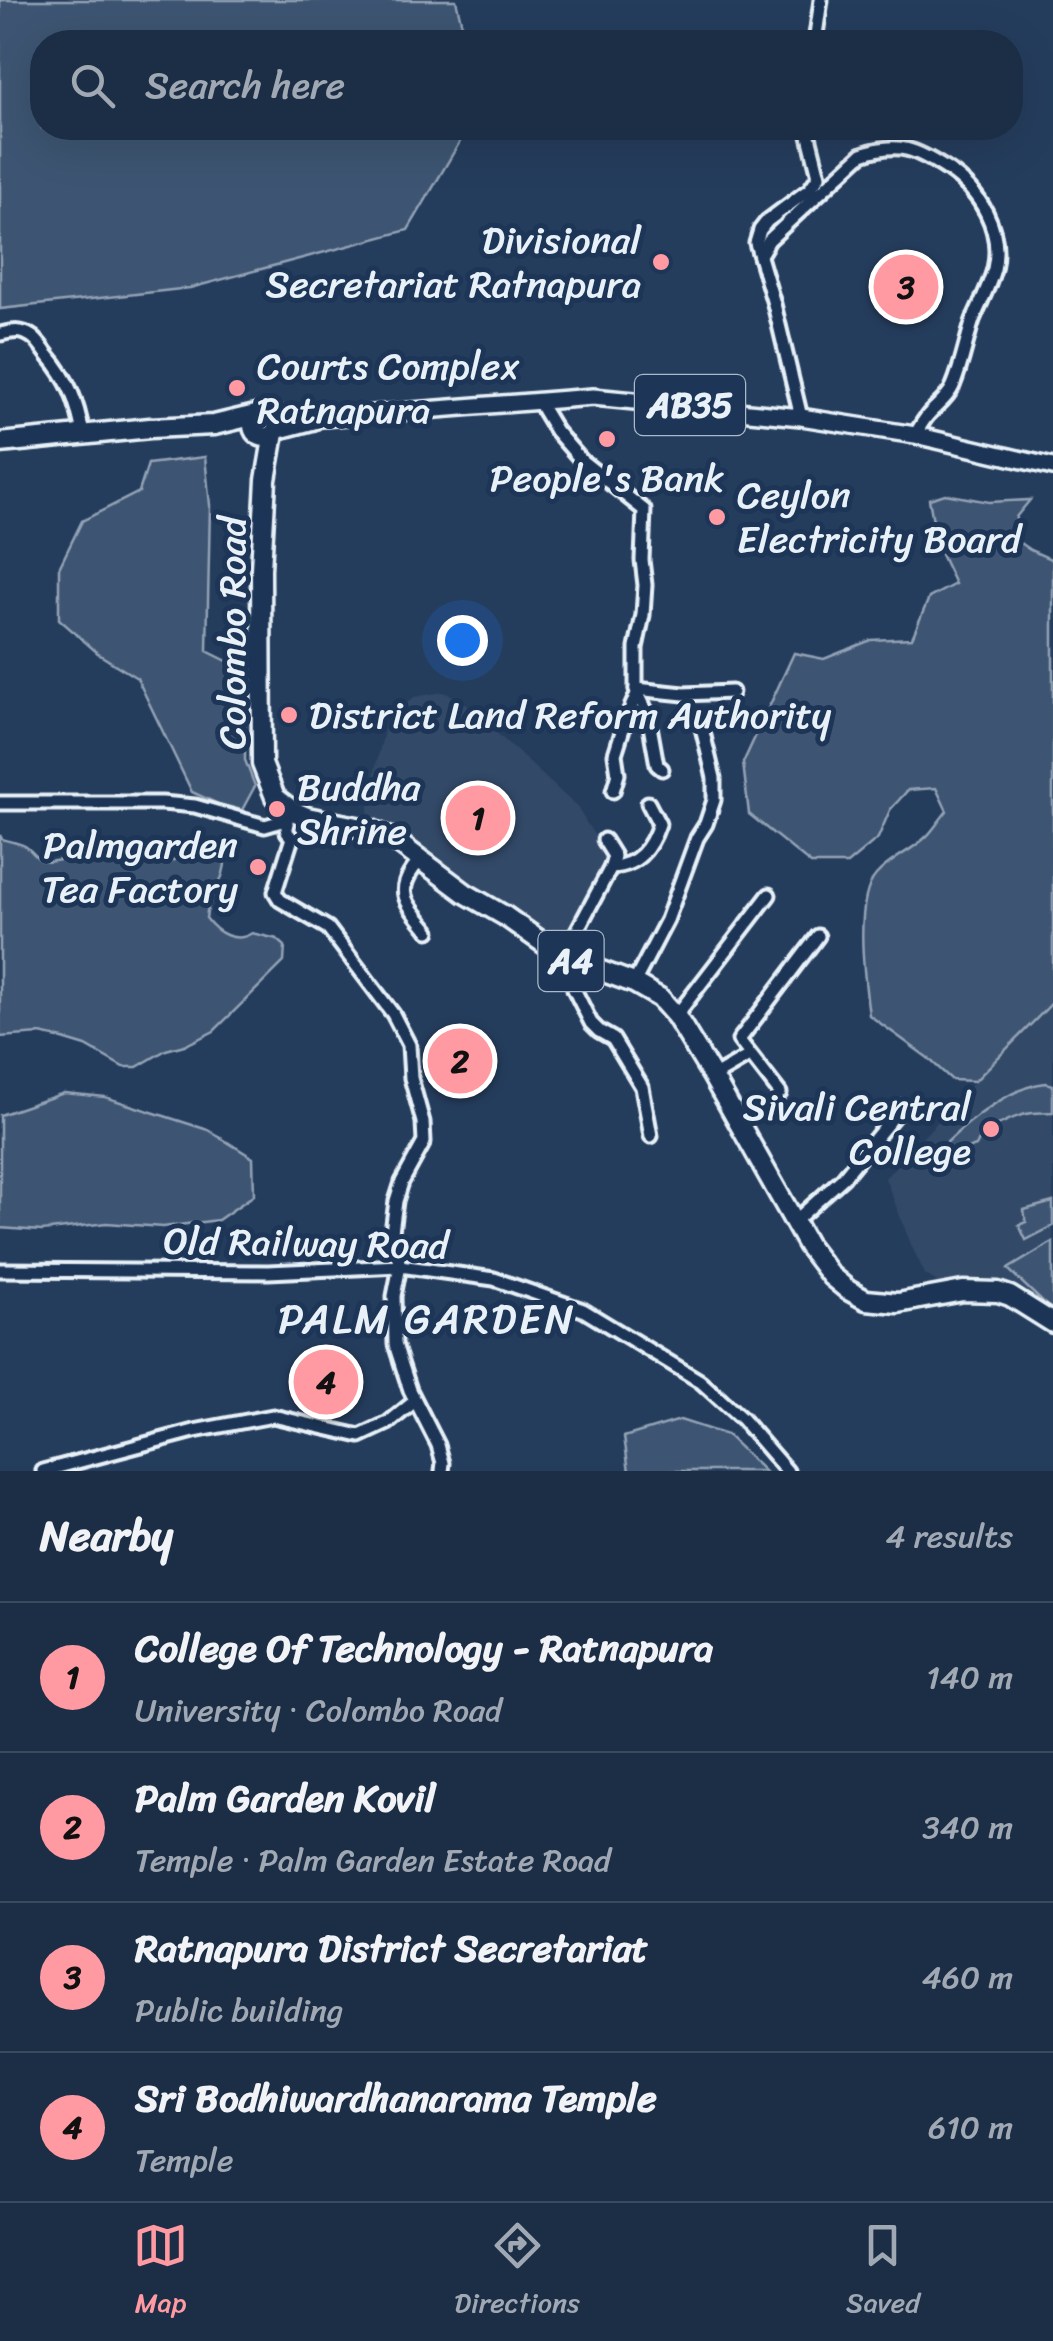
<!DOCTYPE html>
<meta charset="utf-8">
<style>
body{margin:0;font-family:Sriracha,sans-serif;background:#293a51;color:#f1f3f6}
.you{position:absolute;left:462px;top:640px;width:35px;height:35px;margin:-25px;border:8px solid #fff;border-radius:50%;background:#1a73e8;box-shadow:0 0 0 15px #1a73e833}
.badge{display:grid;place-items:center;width:65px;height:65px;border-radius:50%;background:#ff9aa2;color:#111;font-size:32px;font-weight:700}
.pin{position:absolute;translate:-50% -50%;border:5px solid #fff;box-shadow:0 2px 10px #0006}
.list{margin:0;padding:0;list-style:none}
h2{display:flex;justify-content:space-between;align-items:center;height:130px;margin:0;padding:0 40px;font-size:42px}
h2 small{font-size:32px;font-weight:400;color:#a0a8b3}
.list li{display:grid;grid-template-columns:65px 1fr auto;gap:30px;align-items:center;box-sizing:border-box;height:150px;padding:0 40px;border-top:2px solid #3a4a5f}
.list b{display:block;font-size:38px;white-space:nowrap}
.list p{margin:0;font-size:32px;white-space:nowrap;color:#a0a8b3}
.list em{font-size:32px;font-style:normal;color:#a0a8b3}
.icon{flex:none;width:55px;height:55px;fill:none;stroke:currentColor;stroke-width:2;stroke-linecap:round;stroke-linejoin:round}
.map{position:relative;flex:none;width:1053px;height:1471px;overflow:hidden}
.search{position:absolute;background:#1c2e46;box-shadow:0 10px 40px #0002;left:30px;right:30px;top:30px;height:110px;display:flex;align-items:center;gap:25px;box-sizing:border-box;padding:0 35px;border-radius:40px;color:#a0a8b3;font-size:38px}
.sheet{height:730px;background:#1c2e46}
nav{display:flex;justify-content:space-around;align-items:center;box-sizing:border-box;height:140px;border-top:2px solid #3a4a5f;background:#1c2e46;font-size:28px;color:#a0a8b3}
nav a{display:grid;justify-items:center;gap:5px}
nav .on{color:#ff9aa2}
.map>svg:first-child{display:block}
.built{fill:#334a68}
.green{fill:#3e5472;stroke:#93a2b5;stroke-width:2.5}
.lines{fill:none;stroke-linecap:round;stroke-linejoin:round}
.minor-casing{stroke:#e8f1f8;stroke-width:19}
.major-casing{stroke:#e8f1f8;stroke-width:22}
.highway-casing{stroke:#e8f1f8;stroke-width:25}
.minor{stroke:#1d3557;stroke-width:11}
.major{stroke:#1d3557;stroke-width:15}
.highway{stroke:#1d3557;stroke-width:18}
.poi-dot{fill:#ff9aa2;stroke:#1d3557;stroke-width:4}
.labels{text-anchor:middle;stroke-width:10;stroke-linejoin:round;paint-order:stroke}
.shield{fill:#1d3557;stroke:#abb9c8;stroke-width:2.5}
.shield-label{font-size:35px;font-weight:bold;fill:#e8f1f8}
.poi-label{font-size:38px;fill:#e8f1f8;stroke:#1d3557;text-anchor:start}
.street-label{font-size:38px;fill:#e8f1f8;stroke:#1d3557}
.quarter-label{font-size:42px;letter-spacing:2.5px;fill:#e8f1f8;stroke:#1d3557}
</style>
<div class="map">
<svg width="1053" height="1471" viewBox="0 0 1053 1471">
<rect width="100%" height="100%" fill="#253d5d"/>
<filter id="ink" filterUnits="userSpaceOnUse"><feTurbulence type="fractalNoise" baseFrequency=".01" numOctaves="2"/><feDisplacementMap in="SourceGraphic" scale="20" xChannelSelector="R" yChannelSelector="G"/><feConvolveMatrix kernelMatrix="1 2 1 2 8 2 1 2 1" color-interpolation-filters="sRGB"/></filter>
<g filter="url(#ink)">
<g class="built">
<polygon points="443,692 460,699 576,806 608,857 607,864 564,944 462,881 430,852 395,827 374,821 370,816 368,812 376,765 386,723 414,697"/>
<polygon points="1053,1002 1053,1317 1039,1303 995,1279 940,1284 925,1274 912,1247 885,1178 975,1081"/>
</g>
<g class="green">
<polygon points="0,0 456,0 466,42 42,42 42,128 468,128 408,230 190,288 0,309"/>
<polygon points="205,457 210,505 207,651 245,670 245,760 255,786 242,810 218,804 192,792 137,678 100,655 59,619 59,568 82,521 139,492 148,464"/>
<path d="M945 494 989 502 1030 500 1016 517 1014 539 1030 550 1053 560V1002L975 1081 952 1080 928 1058 869 1015C865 982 853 901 876 875 891 858 912 851 927 836 934 829 940 819 947 811L936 788 908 790 890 810 878 838 847 864H811L749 814 743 763 794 653 824 659 871 640 912 638 929 598 955 584 938 548 929 499Z"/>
<path d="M0 835 2 839C9 841 19 843 25 846 32 850 35 858 43 861 56 865 86 850 104 849 125 849 147 867 164 864 175 863 187 847 196 841L209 843 225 852C228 882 208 893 206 918 217 933 235 944 252 933L277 939 285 946 284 962 214 1031 188 1044 166 1050 137 1067H123L86 1046 63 1039 40 1034 0 1037Z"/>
<path d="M1046 1083 1053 1085V1112C1044 1113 1035 1112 1026 1114 1011 1117 999 1126 984 1130L976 1146 962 1151 945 1152 944 1145C969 1121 1011 1086 1046 1083Z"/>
<polygon points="64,1093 105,1097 208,1130 253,1158 254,1195 218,1220 163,1227 106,1223 42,1231 0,1228 0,1115"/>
<polygon points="1053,1202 1053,1226 1026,1240 1019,1225 1026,1222 1024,1210"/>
<polygon points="1053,1242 1053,1312 1008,1269"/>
<polygon points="680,1420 727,1435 764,1471 629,1471 624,1437"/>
</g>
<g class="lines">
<defs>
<g id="minor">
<polyline points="815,42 821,0"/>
<path d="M760 255 769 240 862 154C899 141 916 149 948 170 980 191 1003 230 994 269 989 287 980 303 973 320 966 341 962 365 953 386 948 398 936 406 928 415 923 421 919 428 915 435"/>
<path d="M0 334C11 332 21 329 31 336 37 339 43 349 47 354 69 380 77 401 83 434"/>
<polyline points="538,401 556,431 582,461 644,510 642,560 645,585 643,615 636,648 636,689 648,715 657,765 662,769"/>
<polyline points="801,417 774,304 756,243 760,230 767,221 810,189 819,176 807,128"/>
<polyline points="636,689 684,694 732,692"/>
<polyline points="613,791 618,774 615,754 626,719 637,694"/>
<polyline points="0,803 162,803 195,806 265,826 282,821 289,814"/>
<polyline points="287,816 287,832 292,838 275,892 280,900 328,928 393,1014 409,1045 411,1078 423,1122 424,1142 402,1182 396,1201 392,1232 400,1266 394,1296 395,1344 410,1390 438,1445 443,1463 442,1471"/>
<polyline points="604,840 614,856 611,867"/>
<path d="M421 859C392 892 405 901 429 931"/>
<path d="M563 957 611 867C638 866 651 848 659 824L648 803"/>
<polyline points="573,962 574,989 591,1023 599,1031 613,1039 642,1087 651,1136"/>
<polyline points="634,983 667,920 697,838 706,824 714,800 714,778 702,728"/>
<polyline points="676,1016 769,895"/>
<polyline points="713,1077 749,1056"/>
<polyline points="780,1093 739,1040 818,936"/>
<polyline points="795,1221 843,1178 901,1107"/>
<polyline points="0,1270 268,1272 400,1266 494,1279 583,1310 700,1381 742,1419 787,1471"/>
<polyline points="43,1471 194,1431 273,1416 360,1436 388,1423 415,1401"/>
</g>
<g id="major">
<polyline points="271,415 322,418 593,397 801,417 915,435 1053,467"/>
<polyline points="276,431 314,421"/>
</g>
<g id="highway">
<circle cx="265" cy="425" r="12"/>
<polyline points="274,433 266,480 261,569 262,764 275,797 293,811 307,817 372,830 393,839 465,893 505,916 563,957 634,983 660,998 676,1016 713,1077 808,1246 831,1276 848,1290 866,1300 898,1303 963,1291 998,1292 1010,1296 1053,1323"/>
<polyline points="0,443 150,428 214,425 260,414"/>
</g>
</defs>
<use href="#minor" class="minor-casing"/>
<use href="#major" class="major-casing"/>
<use href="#highway" class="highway-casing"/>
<use href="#minor" class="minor"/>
<use href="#major" class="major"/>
<use href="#highway" class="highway"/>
</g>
</g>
<g class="poi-dot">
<circle cx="661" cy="262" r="10"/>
<circle cx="237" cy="388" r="10"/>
<circle cx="607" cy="439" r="10"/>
<circle cx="717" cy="517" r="10"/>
<circle cx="289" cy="715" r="10"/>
<circle cx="277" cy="809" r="10"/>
<circle cx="258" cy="867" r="10"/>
<circle cx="991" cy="1129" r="10"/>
</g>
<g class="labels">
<g class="shield">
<rect x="635" y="375" width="110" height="60" rx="8"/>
<rect x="538.5" y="931" width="65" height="60" rx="8"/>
</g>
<g class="shield-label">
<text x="690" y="417">AB35</text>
<text x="571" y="973">A4</text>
</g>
<g class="poi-label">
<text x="641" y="253" text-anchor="end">Divisional<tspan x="641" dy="44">Secretariat Ratnapura</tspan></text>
<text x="257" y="379">Courts Complex<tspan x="257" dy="44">Ratnapura</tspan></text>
<text x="607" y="491" text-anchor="middle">People's Bank</text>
<text x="737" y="508">Ceylon<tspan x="737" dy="44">Electricity Board</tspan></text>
<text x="309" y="728">District Land Reform Authority</text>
<text x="297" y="800">Buddha<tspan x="297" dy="44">Shrine</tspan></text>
<text x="238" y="858" text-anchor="end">Palmgarden<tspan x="238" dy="44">Tea Factory</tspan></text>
<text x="971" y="1120" text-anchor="end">Sivali Central<tspan x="971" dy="44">College</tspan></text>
</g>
<g class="street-label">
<text transform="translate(232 633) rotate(-90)" y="13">Colombo Road</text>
<text transform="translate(306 1243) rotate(1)" y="13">Old Railway Road</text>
</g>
<g class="quarter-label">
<text x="427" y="1333">PALM GARDEN</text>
</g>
</g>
</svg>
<div class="you"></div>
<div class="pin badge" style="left:478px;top:818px">1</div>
<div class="pin badge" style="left:460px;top:1061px">2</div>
<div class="pin badge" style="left:906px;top:287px">3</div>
<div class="pin badge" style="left:326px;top:1382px">4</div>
<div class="search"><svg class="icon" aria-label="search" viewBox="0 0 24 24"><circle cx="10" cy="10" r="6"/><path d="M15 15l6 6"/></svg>Search here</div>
</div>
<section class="sheet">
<h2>Nearby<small>4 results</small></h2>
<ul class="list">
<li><span class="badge">1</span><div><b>College Of Technology - Ratnapura</b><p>University · Colombo Road</p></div><em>140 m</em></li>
<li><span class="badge">2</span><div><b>Palm Garden Kovil</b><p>Temple · Palm Garden Estate Road</p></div><em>340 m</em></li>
<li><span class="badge">3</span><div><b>Ratnapura District Secretariat</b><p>Public building</p></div><em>460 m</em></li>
<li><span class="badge">4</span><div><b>Sri Bodhiwardhanarama Temple</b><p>Temple</p></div><em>610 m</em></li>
</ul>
</section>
<nav>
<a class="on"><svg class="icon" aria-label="map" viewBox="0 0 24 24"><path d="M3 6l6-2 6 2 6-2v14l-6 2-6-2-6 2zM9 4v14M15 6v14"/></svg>Map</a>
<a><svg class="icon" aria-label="directions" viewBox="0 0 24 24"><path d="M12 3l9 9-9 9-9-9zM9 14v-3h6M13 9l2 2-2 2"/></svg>Directions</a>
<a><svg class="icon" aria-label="saved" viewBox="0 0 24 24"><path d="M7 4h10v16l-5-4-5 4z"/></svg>Saved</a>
</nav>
